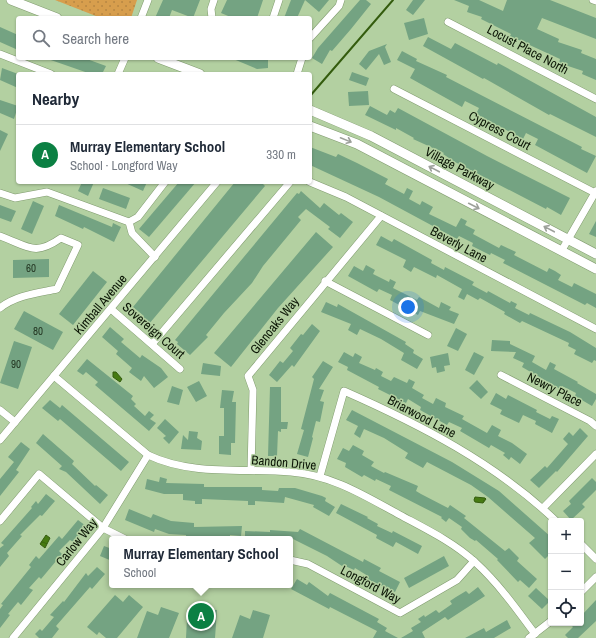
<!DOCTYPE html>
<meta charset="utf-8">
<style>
body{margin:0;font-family:"Archivo Narrow",sans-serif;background:#f2f2f3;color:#1f2937}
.controls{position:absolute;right:12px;bottom:12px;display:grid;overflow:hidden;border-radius:4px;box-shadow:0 1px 3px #0004}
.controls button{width:36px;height:36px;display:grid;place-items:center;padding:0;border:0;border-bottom:1px solid #e0e1e3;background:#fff;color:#1f2937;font:20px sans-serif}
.you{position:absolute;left:408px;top:307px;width:14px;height:14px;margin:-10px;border:3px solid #fff;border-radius:50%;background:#1a73e8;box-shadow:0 0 0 6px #1a73e833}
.badge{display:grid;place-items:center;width:26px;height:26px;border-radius:50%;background:#0b8043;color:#fff;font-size:13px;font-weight:700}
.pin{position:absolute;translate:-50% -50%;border:2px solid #fff;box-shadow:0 1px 4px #0006}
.popup{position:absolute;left:109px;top:536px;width:184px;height:52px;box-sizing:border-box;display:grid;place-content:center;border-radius:4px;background:#fff;filter:drop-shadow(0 1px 3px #0005);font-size:13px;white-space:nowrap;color:#747a83}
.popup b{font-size:15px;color:#1f2937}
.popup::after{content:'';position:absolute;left:50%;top:100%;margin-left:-8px;border:8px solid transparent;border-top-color:#fff}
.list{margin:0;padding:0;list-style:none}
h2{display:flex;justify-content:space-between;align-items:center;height:52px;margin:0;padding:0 16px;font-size:17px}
h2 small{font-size:13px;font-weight:400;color:#747a83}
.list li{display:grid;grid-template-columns:26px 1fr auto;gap:12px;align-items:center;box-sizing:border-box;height:60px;padding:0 16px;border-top:1px solid #e0e1e3}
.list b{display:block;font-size:15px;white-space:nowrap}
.list p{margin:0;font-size:13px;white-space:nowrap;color:#747a83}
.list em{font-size:13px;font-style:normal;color:#747a83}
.icon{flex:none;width:22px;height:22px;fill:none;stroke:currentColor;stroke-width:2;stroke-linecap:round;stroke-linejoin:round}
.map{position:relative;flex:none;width:596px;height:638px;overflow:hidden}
.search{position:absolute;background:#fff;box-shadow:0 1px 3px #0004;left:16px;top:16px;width:296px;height:44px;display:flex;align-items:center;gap:10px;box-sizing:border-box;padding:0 14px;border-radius:4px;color:#747a83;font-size:15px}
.panel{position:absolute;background:#fff;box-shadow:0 1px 3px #0004;left:16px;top:72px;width:296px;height:112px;border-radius:4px}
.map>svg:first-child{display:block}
.park{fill:url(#park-dots)}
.water{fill:url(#water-ripples);stroke:#345c0e}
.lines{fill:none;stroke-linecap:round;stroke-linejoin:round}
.stream{stroke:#345c0e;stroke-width:2}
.building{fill:#74a382}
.minor-casing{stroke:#809b6f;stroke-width:8}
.tertiary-casing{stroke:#809b6f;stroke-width:10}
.minor{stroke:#fff;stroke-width:7}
.tertiary{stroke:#fff;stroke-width:9}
.oneway{stroke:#9da19b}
.labels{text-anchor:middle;stroke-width:3;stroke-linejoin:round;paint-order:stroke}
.number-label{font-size:11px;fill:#253824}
.street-label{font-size:13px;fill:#0b1505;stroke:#b3d0a1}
</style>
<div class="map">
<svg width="596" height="638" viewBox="0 0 596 638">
<defs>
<pattern id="park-dots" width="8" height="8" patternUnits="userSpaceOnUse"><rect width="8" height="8" fill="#d79e4d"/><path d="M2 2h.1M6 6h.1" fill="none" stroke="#b78742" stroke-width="1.8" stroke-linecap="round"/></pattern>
<pattern id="water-ripples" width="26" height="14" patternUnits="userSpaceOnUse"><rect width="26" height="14" fill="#467b12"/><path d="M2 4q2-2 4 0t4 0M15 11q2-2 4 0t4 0" fill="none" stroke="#39640f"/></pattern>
</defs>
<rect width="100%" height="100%" fill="#b3d0a1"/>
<polygon class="park" points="55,0 137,0 131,18 101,18"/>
<g class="water">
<polygon points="113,372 116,372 122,379 120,382 113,377"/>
<polygon points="475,497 485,498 486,499 483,503 475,502 474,500"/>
<polygon points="46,535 50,538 45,548 40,544"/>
</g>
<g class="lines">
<polyline class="stream" points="310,96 393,0"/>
</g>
<g class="building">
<polygon points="163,0 200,0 193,18 172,10 169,18 155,18"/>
<polygon points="227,0 263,0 257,18 233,18 221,13"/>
<polygon points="291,0 305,0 297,18 284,18"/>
<polygon points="305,0 329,0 319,12"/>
<polygon points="360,0 366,0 371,4 351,29 332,51 330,50 322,64 312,58 318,48"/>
<polygon points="413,0 425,0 413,15 406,10"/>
<polygon points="454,0 479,0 503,11 507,0 550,0 596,18 596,39 542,18 537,29 559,39 558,42 582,50 581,53 596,59 596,80 582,74 583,71 559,63 560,59 510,36 511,34 481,19 482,17 467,12 469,6"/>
<polygon points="424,18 428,34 409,40 404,23"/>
<polygon points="0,27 18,35 18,50 0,42"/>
<polygon points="428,37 451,49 455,43 497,65 498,63 596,117 596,137 550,114 549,115 484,78 483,79 423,46"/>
<polygon points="387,44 385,47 391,62 384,65 379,54 366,70 359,64 369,51"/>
<polygon points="402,51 417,59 416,61 447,75 446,77 582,147 581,149 596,156 587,173 535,145 538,139 526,133 523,139 476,114 479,108 465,101 462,107 410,78 415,69 397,60"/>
<polygon points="45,58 84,58 106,66 102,74 91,74"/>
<polygon points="231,58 268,58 268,68 257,69"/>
<polygon points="2,68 18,74 18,88 0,80"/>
<polygon points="352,72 369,78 366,86 349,80"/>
<polygon points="368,91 369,105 349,106 348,92"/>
<polygon points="0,100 18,106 14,119 0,113"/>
<polygon points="370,106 387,115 390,110 395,113 398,108 487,156 570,198 561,215 547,207 546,209 455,162 443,154 444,153 413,139 414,138 396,128 396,130 365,115"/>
<polygon points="0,130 8,134 0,151"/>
<polygon points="310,147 336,157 338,154 357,163 388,179 385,184 404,194 407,188 413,191 409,199 420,205 422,201 433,207 429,214 456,227 461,218 467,221 465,225 475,230 473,234 499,248 501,245 516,252 514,255 547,272 549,268 555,271 561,275 558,280 572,287 574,283 596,294 596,308 587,303 585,305 503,263 505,260 491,253 490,255 472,246 473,243 459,236 457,239 379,197 310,165"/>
<polygon points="82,182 94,182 88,196 78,191"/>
<polygon points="123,182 147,182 143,191"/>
<polygon points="179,182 196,182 149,237 139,229"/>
<polygon points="235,182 261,182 265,186 149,324 142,318 144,316 133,307"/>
<polygon points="103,188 130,198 126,209 99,199"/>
<polygon points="301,191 320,208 324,203 339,215 341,213 353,222 340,238 328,229 330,227 306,209 298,217 301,220 263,266 252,283 224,313 206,335 208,337 190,355 177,344 178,342 175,340 292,199 297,193 299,194"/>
<polygon points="33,201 44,206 32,234 21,229"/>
<polygon points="0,205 16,211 11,222 0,218"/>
<polygon points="59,205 112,227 113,223 121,227 114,242 84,227 83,229 55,216"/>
<polygon points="596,221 596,237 589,234"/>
<polygon points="316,232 333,247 278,308 231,367 214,353"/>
<polygon points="381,236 392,242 394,239 432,260 431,263 444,270 445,267 474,282 472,285 487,293 488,291 510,303 511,301 517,304 515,308 529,315 530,313 570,332 596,348 596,361 594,360 592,363 574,354 576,350 568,346 569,343 522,321 520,323 504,314 505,312 480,298 478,300 467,294 464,300 458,297 462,289 437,275 436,278 414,267 411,272 403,267 406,260 376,245"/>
<polygon points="49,259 49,277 13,278 13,260"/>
<polygon points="366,265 375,270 373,274 389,282 390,279 396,282 393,288 417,300 419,297 439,308 441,302 451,307 449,310 459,314 454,324 420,311 418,315 390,300 392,295 379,289 377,292 348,276 354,266 363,271"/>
<polygon points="93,271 107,282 73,325 59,314"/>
<polygon points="326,302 337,307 338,304 406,342 405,344 414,350 413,353 423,359 417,369 401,360 404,353 381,339 360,329 357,335 348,330 351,324 321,312"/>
<polygon points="24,311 63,332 53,350 14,329"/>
<polygon points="312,324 320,331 294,367 292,365 277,382 269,375 280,361 283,363 293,351 290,348 301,334 303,335"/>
<polygon points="110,327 124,339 121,342 140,358 142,355 161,368 168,377 154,388 144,376 141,381 129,372 132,368 116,354 118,351 102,337"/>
<polygon points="456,328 467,334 458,351 447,346"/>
<polygon points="492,340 510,341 510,344 535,356 532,362 546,370 550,362 556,365 554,369 578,382 577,383 596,394 596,399 592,406 575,396 576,393 562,386 560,389 522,367 524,363 513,358 516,352 491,351"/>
<polygon points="14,341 32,347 18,389 0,383"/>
<polygon points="344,352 353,357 355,353 362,357 359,363 375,370 376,368 383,372 381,376 391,381 394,377 407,383 409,379 415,382 412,388 424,395 422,398 433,404 436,398 446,403 445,407 464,416 462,419 487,433 492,425 501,430 498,436 512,443 527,454 520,464 511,457 509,460 503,455 505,453 491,445 489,448 460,431 462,428 449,422 447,425 420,410 421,407 408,399 406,403 378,389 379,387 347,370 348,367 338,362"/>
<polygon points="474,352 484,357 474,375 465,370"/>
<polygon points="448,353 450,365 444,366 445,371 437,373 436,367 432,368 430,357"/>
<polygon points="87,359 133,396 131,399 136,404 134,406 145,416 149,411 154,415 150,419 156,423 149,431 95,385 98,382 86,372 83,375 77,371"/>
<polygon points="323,361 333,367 319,389 324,390 320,401 324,402 320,422 316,421 312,437 313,438 308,457 297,454 304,430 301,429 314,379 312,377"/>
<polygon points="203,363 221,366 220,376 201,374"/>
<polygon points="477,380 488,392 481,399 469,388"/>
<polygon points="199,381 207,396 196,402 187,387"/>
<polygon points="172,386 183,390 179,405 167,402"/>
<polygon points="270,387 281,387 281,422 288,422 287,429 281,429 281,432 278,431 277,456 268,456"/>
<polygon points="222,390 234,391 232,402 236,402 235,443 231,443 231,455 219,454 219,436 224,436 224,408 220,408"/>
<polygon points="496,393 506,399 508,395 537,410 536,412 550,419 552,416 559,419 552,433 535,424 536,421 523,415 519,423 500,414 502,410 490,404"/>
<polygon points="50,400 60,408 62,405 129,462 121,471 60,419 58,421 42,408"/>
<polygon points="352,410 452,462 499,491 551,537 551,553 545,559 529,543 535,538 488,497 471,485 427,462 423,468 405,458 408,453 384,438 364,429 360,438 354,434 358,426 346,420"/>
<polygon points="165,419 179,432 169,444 163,438 166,436 157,428"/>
<polygon points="580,428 588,436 557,472 556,471 539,488 530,480 545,466 547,468 568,444 563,439 569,432 573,436"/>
<polygon points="189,431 198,432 197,438 202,441 201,450 181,449 183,435 188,440"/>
<polygon points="43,434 74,461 72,464 95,486 96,485 108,495 100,504 66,472 59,469 62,466 36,443"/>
<polygon points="21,442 30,449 16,470 19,472 0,496 0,479 14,462 8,457"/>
<polygon points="353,445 364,451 362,455 374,462 371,466 384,473 385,472 418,486 416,491 421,494 448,508 450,505 466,516 464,518 505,551 509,548 519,558 517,561 537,579 529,588 520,580 518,582 497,560 498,559 476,540 475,541 470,538 461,529 462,527 449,518 446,522 441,518 442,517 389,490 391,486 376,479 375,481 364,475 362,477 345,467 346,463 337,459 343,448 349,451"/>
<polygon points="160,477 167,479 166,483 204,484 204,487 262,487 262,490 278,491 279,488 295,488 322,496 326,498 325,501 335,507 329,516 313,507 314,505 285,497 284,503 255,501 255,505 248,505 248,501 202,499 202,504 195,504 195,501 183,500 183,494 164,494 145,489 147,479 159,482"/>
<polygon points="592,478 596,482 596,490 582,504 585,507 571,520 563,511 571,504 569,501"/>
<polygon points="46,494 55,501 42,516 40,515 20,535 22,536 7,553 9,556 0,567 0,548 4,545 1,543 32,508 31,507 36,501 38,504"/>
<polygon points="341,504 368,517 367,518 378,524 377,526 392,533 393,531 422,546 418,554 396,542 393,547 376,538 377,535 336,513"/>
<polygon points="129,509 151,518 153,514 171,521 194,523 194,527 242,526 241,536 230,535 230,539 222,539 222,537 193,538 186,538 186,535 169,534 155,529 154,532 125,520"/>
<polygon points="78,520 86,526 73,542 70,540 59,551 62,554 41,579 39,577 29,588 33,590 21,605 18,602 8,614 10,615 0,628 0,609 3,605 1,604 31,567 29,565 36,556 39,559 59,536 62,539"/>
<polygon points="300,529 363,562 364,559 381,568 379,571 400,582 395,592 367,579 368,576 355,568 354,570 343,565 342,566 327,556 293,539 245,539 245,531 270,532 270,530 298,532"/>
<polygon points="104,546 112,549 112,561 100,556"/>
<polygon points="444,556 449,566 409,588 404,578"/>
<polygon points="97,567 105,574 92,589 90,587 56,626 59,629 52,638 39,638 35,634 40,629 42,631 54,617 50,615 63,601 64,602 86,573 88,576"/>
<polygon points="297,579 307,585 309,582 328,596 330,593 379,619 377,622 387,628 385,631 398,638 373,638 377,631 330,607 329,609 291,589"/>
<polygon points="478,587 485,596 448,620 445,617 422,632 425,638 401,638 413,631 411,628 421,622 418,619 424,615 425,617 436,610 439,613 452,604 450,601 456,597 466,591 469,594"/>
<polygon points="536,588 550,601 542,609 528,596"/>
<polygon points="115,595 123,602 129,595 143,607 117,638 106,638 99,632 97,635 87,627"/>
<polygon points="596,600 596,621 578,638 568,638 565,635 573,627 569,623 581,623 581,616"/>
<polygon points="161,607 179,613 169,638 137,638 147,611 158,615"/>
<polygon points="198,609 217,610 215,638 186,638 187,618 198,618"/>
<polygon points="253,610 270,615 263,638 232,638 240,615 250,619"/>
<polygon points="507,620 511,628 494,638 465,638 484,628 486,632"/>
</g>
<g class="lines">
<defs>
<g id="minor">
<polyline points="593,0 596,1"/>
<polyline points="141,18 148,0"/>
<polyline points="212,18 211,9 214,0"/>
<polyline points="273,18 279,0"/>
<polyline points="448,22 596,99"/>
<polyline points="310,38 339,6 341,0"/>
<polyline points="0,54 51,74"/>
<polyline points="118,74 125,58"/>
<polyline points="297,74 302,58"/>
<polyline points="394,89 595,193"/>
<polyline points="310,182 346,197 596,329"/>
<polyline points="0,193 15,198 47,192 129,222 138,217 165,182"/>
<polyline points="129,222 132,233 155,257"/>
<path d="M0 236C28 246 34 257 61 238L78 245 57 289C38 293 16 295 0 308"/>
<polyline points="562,250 596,191"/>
<polyline points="325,281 428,335"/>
<polyline points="111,309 180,369"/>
<polyline points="153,343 290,182"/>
<polyline points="501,375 590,421 596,426"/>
<path d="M54 376 148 455C192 476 243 468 291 472 332 475 365 496 400 515 426 529 453 542 475 562 498 583 516 608 535 634"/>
<polyline points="0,410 15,422"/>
<polyline points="0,440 217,182"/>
<polyline points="251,470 253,390 248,376 381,216"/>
<path d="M320 476 344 391C421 425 495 463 556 521"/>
<polyline points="543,508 596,454"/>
<polyline points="0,521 39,474 103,528 125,539"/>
<polyline points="581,544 596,559"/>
<polyline points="290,560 308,564 400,613 457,580 474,561"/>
<polyline points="581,592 596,577"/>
<polyline points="13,638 103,528 148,455"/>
<polyline points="529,638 551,621"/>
</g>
<g id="tertiary">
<polyline points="11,0 57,18"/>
<polyline points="158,58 200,74"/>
<polyline points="310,110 371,136 596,254"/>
<polyline points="310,126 357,144 596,269"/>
</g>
</defs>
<use href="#minor" class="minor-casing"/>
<use href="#tertiary" class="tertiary-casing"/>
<use href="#minor" class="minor"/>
<use href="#tertiary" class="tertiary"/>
</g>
<defs><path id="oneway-shaft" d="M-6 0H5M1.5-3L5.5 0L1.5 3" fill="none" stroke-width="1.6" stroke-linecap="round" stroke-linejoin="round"/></defs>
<g class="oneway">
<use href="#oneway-shaft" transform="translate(346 140) rotate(22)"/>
<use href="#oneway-shaft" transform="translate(434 169) rotate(-152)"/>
<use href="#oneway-shaft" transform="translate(474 206) rotate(27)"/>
<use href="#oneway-shaft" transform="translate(549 229) rotate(-152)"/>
</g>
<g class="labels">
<g class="number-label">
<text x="31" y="272">60</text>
<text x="38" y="335">80</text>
<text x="16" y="368">90</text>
</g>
<g class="street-label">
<text transform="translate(528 49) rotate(28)" y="5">Locust Place North</text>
<text transform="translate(500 130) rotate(28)" y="5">Cypress Court</text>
<text transform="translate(460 168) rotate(28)" y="5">Village Parkway</text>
<text transform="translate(459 244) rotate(28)" y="5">Beverly Lane</text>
<text transform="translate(100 304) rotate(-50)" y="5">Kimball Avenue</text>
<text transform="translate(274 325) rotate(-51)" y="5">Glenoaks Way</text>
<text transform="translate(154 330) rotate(41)" y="5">Sovereign Court</text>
<text transform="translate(555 389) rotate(27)" y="5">Newry Place</text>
<text transform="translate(422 416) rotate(28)" y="5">Briarwood Lane</text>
<text transform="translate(284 462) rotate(5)" y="5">Bandon Drive</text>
<text transform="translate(76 542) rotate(-51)" y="5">Carlow Way</text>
<text transform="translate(371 584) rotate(28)" y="5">Longford Way</text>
</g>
</g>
</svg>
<div class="controls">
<button>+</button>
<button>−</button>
<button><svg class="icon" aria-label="locate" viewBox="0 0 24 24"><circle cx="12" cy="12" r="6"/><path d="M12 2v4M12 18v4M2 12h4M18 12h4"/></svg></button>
</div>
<div class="you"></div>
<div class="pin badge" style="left:201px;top:616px">A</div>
<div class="popup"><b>Murray Elementary School</b>School</div>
<div class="search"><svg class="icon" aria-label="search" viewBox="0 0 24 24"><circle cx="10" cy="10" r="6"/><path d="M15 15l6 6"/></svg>Search here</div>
<section class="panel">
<h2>Nearby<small></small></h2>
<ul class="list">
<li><span class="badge">A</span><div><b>Murray Elementary School</b><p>School · Longford Way</p></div><em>330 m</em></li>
</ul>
</section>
</div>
